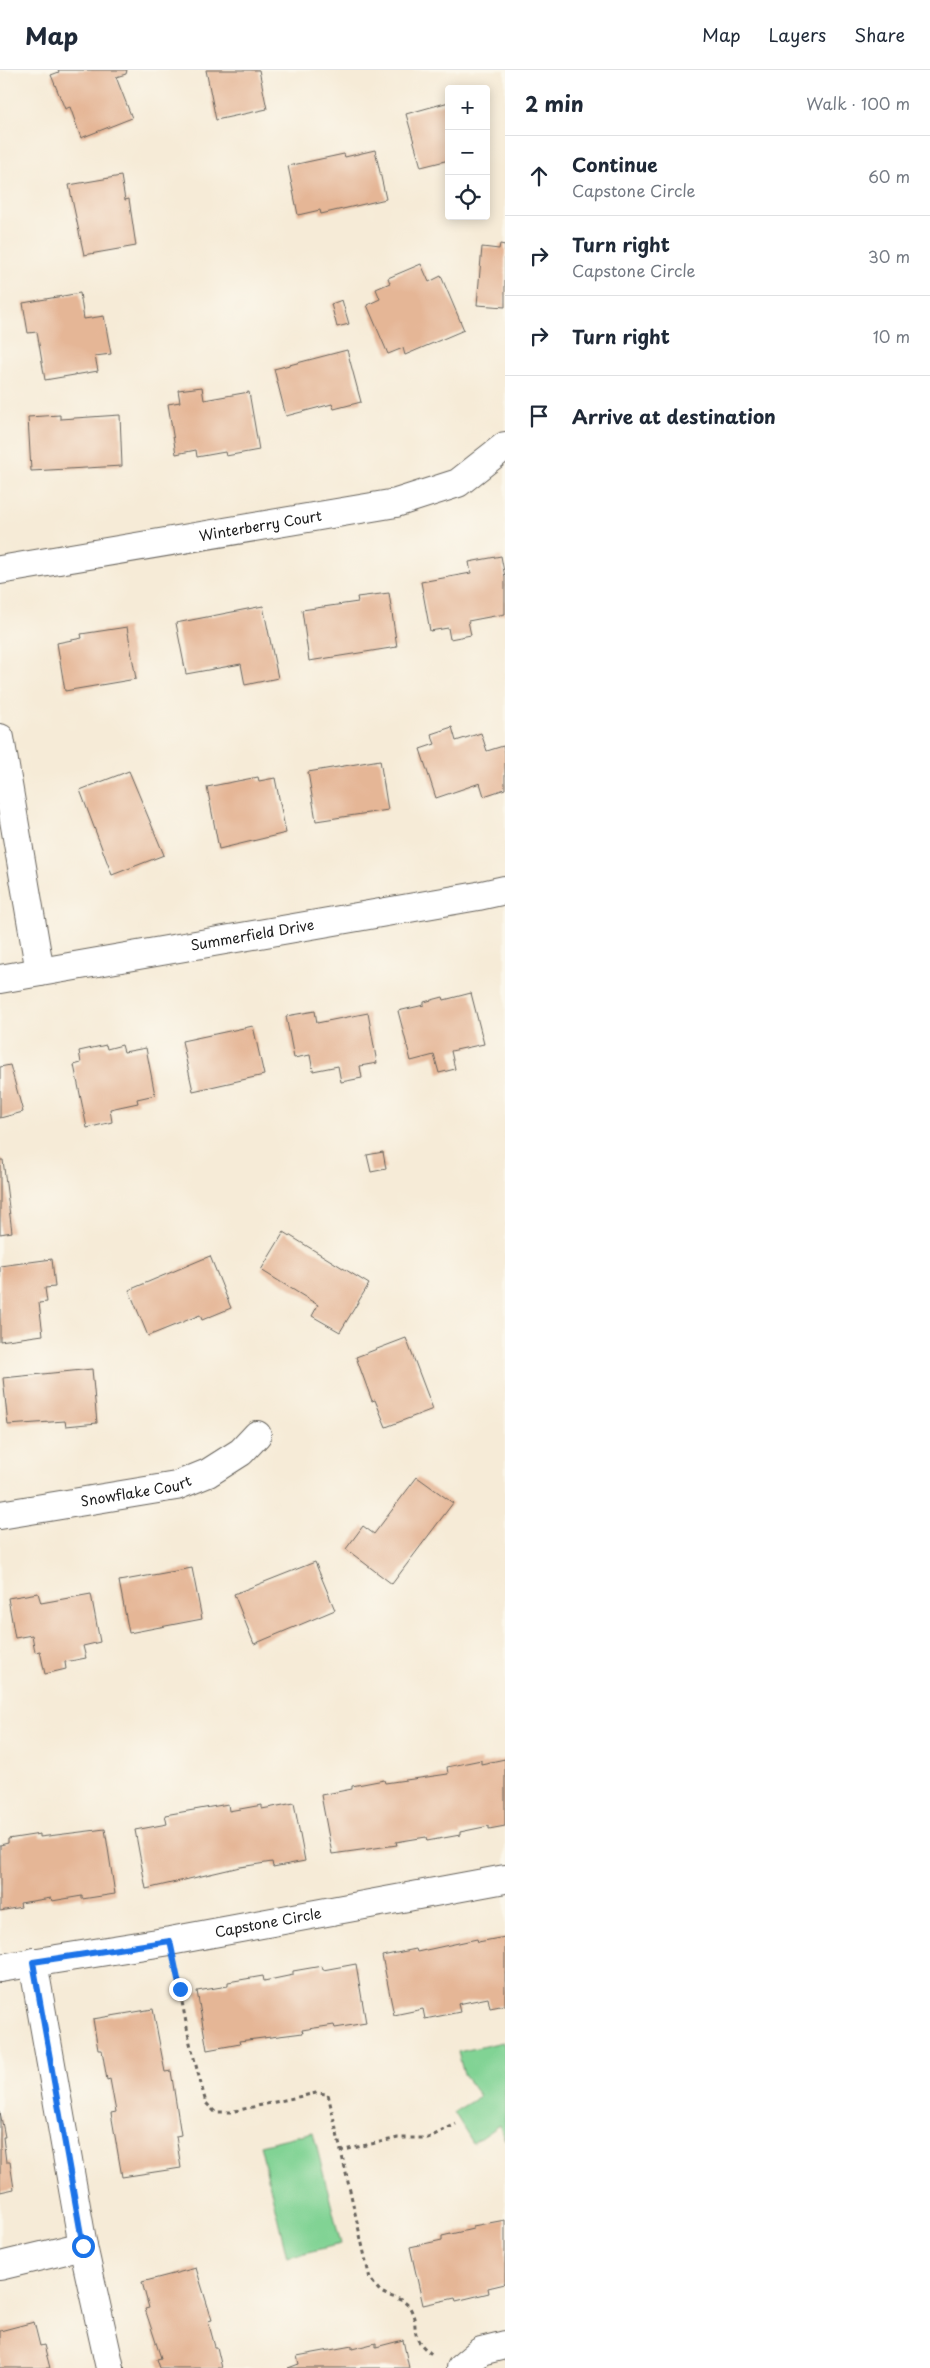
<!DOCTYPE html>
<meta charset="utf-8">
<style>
body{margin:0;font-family:"Playpen Sans",sans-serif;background:#f6f6f7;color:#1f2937}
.controls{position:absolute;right:15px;top:15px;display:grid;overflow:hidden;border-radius:5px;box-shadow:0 2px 12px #0003}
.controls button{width:45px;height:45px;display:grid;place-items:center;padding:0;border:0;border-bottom:1px solid #e0e1e3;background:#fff;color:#1f2937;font:25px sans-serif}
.stop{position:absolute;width:15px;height:15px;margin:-11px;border:4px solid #1a73e8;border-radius:50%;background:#fff}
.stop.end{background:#1a73e8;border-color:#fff;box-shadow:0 1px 5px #0008}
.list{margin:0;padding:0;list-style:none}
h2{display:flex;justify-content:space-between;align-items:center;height:65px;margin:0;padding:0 20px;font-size:21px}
h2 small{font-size:16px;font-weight:400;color:#747a83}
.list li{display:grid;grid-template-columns:32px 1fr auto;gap:15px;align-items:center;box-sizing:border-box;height:80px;padding:0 20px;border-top:1px solid #e0e1e3}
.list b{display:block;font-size:19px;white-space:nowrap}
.list p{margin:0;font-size:16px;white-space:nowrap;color:#747a83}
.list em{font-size:16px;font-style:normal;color:#747a83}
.icon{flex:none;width:28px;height:28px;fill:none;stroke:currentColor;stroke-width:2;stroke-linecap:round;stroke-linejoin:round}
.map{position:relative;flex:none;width:505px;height:2298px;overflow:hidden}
header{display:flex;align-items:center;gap:30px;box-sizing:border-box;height:70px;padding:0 25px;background:#fff;border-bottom:1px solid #e0e1e3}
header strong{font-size:24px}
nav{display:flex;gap:28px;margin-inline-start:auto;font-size:18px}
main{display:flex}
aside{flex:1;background:#fff}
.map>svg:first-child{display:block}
.green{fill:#81d394;stroke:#4e7858}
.building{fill:#e5b696}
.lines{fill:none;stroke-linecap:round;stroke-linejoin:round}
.minor-casing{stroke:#68645d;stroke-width:30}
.path{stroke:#68645d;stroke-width:3;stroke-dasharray:4 4;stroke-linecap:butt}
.minor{stroke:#fff;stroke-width:28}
.route{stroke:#1a73e8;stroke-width:6}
.labels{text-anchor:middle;stroke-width:5;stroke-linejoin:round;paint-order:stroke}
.street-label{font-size:14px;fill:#1c1c1c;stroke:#fbf7ec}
</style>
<header>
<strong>Map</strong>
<nav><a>Map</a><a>Layers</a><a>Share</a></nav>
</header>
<main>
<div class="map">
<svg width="505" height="2298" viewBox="0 0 505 2298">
<rect width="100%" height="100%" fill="#fbf7ec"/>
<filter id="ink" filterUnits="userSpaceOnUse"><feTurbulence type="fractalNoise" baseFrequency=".02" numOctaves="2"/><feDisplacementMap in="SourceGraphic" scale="10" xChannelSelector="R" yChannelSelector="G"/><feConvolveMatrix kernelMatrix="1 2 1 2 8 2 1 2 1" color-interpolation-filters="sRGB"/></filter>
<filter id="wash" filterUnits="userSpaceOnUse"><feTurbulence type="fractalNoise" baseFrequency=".0096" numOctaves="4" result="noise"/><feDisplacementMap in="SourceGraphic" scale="20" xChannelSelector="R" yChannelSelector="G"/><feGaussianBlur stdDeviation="1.12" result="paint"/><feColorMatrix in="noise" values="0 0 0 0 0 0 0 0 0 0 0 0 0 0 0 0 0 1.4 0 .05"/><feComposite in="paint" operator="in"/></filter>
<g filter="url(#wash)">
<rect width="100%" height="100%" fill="#f6ebd7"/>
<g class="green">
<polygon points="503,1972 505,1979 505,2070 499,2055 473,2073 454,2042 480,2026 464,2005 458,1982"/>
<polygon points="313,2062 341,2174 287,2187 260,2075"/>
</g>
<g id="blocks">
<g class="building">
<polygon points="58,0 127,0 126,4 116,7 132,48 81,68 70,37 65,39 51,5 59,2"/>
<polygon points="206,0 259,0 267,39 216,50"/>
<polygon points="449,32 449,90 421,97 406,44"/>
<polygon points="375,80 386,129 321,144 320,140 298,145 288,96 344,84 345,87"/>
<polygon points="121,106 125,130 129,129 136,176 84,185 69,115"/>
<polygon points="500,174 505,175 505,237 477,235 482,177 499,179"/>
<polygon points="421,194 429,212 441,206 464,260 405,285 403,278 388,284 367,235 380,229 376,219 390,213 388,208"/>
<polygon points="80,223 84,249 104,246 111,284 95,286 98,301 45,310 37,262 28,263 23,233"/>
<polygon points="342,230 349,254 337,257 331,234"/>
<polygon points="347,280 361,332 334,339 332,334 286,346 274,299"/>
<polygon points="202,317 204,330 249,322 259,380 226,386 225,382 197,387 196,380 176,384 168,334 180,332 178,320"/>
<polygon points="60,345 60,349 120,345 122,396 31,401 28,347"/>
<polygon points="501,486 505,507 505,544 468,551 471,565 450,569 448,558 430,561 421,512 471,503 469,492"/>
<polygon points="389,523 397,577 309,591 302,540 358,532 357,527"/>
<polygon points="263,536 278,608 245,615 241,594 186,604 176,553"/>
<polygon points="127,557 136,609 65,621 57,573 82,568 81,564"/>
<polygon points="452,657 456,671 481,663 487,681 503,676 505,683 505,719 484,726 480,713 436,728 420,679 435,674 431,664"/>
<polygon points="380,690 388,740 316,751 308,702"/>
<polygon points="129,701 164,785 112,805 80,720"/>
<polygon points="258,707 259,711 275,708 286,763 219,779 207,717"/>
<polygon points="471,923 484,974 451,981 455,999 439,1003 434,985 411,991 398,941 424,935 424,932 443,927 444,930"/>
<polygon points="315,941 317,953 368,943 377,993 360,996 362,1008 341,1012 338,996 313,1001 310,985 294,988 286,946"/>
<polygon points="253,956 264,1005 193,1021 182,971"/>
<polygon points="106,975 107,979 122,975 124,982 146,978 155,1025 137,1029 138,1033 110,1039 112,1052 87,1058 74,995 81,993 79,981"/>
<polygon points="10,995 23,1042 0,1048 0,997"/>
<polygon points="383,1082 386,1099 371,1102 367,1085"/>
<polygon points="0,1090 3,1090 12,1162 0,1164"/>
<polygon points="284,1162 369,1214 340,1262 312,1246 318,1235 261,1200"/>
<polygon points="210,1186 231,1238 202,1250 200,1245 148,1266 129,1220"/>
<polygon points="52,1189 55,1217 45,1218 47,1232 39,1233 43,1265 0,1271 0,1196"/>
<polygon points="406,1268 433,1339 386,1357 375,1330 372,1331 356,1287"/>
<polygon points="92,1299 97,1353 66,1356 65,1351 8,1355 3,1308"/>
<polygon points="417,1407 453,1433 392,1514 346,1479 363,1456 374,1464"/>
<polygon points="315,1492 335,1540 254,1574 234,1524"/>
<polygon points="192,1498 202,1549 129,1563 119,1511"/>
<polygon points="38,1523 41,1533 91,1524 100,1572 83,1576 86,1588 65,1592 66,1599 45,1604 40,1581 35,1582 32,1565 15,1568 8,1528"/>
<polygon points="505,1689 505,1756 489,1759 489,1756 460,1762 460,1765 427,1771 426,1767 396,1772 397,1775 332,1784 321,1725 352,1719 352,1716 384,1710 385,1713 448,1704 447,1697 481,1690 481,1694"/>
<polygon points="294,1733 305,1791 273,1797 272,1792 240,1797 146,1819 135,1760 167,1754 165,1745 228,1734 229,1741 262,1735 262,1739"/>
<polygon points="105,1759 115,1824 82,1829 82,1826 52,1831 51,1828 20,1833 21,1837 0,1841 0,1775 8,1773 8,1769 40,1764 40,1767"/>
<polygon points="505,1867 505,1935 490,1938 488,1928 458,1934 460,1942 425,1949 423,1939 394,1945 382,1886 416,1879 417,1882 477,1869 478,1872"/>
<polygon points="356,1894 366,1953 335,1958 334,1955 302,1960 303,1963 239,1971 240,1974 207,1980 197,1921 228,1916 228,1912 263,1906 264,1911 293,1905 293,1901 322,1896 323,1900"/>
<polygon points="153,1939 165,2002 171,2001 181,2065 176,2066 181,2098 122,2107 111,2043 116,2042 110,2009 107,2010 102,1980 98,1980 93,1949"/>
<polygon points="0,2042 5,2067 3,2067 6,2092 10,2092 14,2119 0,2122"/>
<polygon points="505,2150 505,2214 488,2218 489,2223 456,2231 455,2228 423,2235 410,2177 442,2170 442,2166 473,2159 473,2156"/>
<polygon points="196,2198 212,2250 208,2251 215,2277 217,2277 222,2298 160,2298 157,2289 161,2288 145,2239 149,2238 142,2212"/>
<polygon points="34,2252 40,2276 44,2275 50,2298 0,2298 0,2261"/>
<polygon points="403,2270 409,2298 288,2298 299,2294 297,2286 352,2276 352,2279 376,2273 376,2277"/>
</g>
</g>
</g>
<g filter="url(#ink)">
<use href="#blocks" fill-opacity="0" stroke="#68645d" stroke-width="1"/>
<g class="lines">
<defs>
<g id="minor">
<path id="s1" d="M0 500 396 433 458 413 505 376"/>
<polyline points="0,668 40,902"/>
<path id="s2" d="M0 909 478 826 505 820"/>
<path id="s3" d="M0 1445 176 1416 208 1403 241 1382 257 1365"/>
<polyline points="33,1892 83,2176 110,2298"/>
<path id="s4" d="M0 1898 170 1871 505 1809"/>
<polyline points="0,2196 83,2176"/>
<polyline points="461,2298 481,2281 505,2275"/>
</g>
</defs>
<use href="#minor" class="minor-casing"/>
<g class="path">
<path d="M176 1901 190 1973 206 2033 215 2042H230L316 2023 328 2024 370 2209C373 2212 376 2217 380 2221 389 2228 403 2227 410 2238 421 2257 406 2266 433 2285"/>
<polyline points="340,2081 398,2068 428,2068 456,2054"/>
</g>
<use href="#minor" class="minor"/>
</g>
</g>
<g class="lines" filter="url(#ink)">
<polyline class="route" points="83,2176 33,1892 170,1871 180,1919"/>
</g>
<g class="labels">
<g class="street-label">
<text dy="5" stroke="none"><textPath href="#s1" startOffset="264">Winterberry Court</textPath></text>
<text dy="5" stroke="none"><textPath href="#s2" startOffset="256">Summerfield Drive</textPath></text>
<text dy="5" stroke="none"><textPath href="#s3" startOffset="138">Snowflake Court</textPath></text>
<text dy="5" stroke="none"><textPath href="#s4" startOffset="272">Capstone Circle</textPath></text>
</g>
</g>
</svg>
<div class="controls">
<button>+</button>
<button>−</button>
<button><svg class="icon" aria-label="locate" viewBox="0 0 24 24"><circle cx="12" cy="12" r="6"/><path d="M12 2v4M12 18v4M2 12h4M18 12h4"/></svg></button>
</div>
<div class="stop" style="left:83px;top:2176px"></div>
<div class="stop end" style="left:180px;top:1919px"></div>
</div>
<aside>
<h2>2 min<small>Walk · 100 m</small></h2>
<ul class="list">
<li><svg class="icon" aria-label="ahead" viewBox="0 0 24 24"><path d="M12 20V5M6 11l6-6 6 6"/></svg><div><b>Continue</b><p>Capstone Circle</p></div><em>60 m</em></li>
<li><svg class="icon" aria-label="right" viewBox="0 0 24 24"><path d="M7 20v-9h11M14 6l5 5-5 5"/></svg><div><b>Turn right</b><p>Capstone Circle</p></div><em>30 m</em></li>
<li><svg class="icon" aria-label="right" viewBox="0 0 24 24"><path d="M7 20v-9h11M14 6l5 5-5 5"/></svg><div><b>Turn right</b></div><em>10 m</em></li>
<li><svg class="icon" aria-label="arrive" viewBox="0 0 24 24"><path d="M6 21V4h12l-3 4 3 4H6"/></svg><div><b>Arrive at destination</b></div></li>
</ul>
</aside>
</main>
